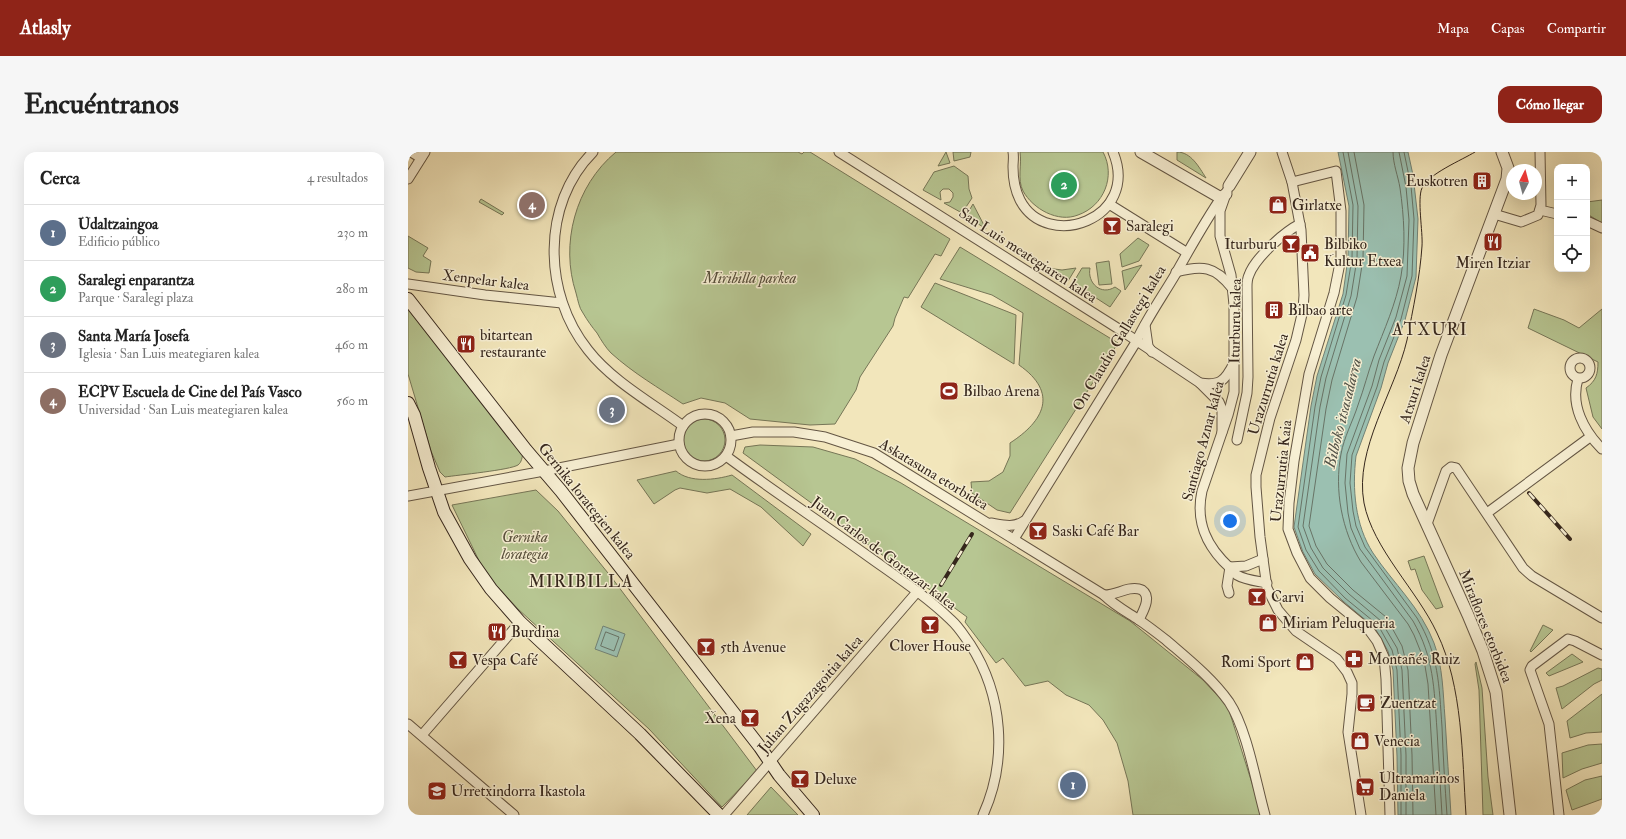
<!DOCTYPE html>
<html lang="es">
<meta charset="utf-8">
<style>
body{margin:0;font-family:"IM FELL Double Pica",serif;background:#f6f6f6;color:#222}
.controls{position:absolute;right:12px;top:12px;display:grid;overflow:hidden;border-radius:8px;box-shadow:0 4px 16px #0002}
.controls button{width:36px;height:36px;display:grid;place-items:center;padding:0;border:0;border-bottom:1px solid #e0e0e0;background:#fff;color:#222;font:20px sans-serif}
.compass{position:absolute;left:1098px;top:12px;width:36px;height:36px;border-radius:50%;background:#fff;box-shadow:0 4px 16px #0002;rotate:6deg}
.you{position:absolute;left:822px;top:369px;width:14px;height:14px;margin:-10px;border:3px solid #fff;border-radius:50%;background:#1a73e8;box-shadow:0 0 0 6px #1a73e833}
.badge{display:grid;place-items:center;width:26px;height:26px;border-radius:50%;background:#8f2418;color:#fff;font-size:13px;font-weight:700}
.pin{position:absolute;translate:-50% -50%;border:2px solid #fff;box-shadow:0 1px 4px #0006}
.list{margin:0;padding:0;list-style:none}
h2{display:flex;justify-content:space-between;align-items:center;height:52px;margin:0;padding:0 16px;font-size:17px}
h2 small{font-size:13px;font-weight:400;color:#767676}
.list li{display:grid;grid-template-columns:26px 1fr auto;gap:12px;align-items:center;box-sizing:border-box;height:56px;padding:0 16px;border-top:1px solid #e0e0e0}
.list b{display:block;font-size:15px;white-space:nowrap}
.list p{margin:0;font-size:13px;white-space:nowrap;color:#767676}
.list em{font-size:13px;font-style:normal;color:#767676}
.icon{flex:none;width:22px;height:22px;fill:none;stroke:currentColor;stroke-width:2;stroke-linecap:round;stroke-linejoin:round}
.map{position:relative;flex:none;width:1194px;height:663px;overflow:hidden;border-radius:12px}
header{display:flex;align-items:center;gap:24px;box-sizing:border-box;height:56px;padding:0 20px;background:#8f2418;color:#fff}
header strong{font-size:19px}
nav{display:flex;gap:22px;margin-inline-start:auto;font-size:14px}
.intro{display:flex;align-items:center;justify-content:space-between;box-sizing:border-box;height:96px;padding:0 24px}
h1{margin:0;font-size:28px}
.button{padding:10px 18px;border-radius:12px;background:#8f2418;color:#fff;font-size:14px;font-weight:700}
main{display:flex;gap:24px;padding:0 24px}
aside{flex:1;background:#fff;border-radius:12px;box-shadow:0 4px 16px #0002}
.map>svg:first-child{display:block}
.green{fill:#b7c692;stroke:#767657}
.water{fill:#9bc0b1;stroke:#728275}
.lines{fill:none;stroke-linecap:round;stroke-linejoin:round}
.shore{stroke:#687366;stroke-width:1}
.minor-casing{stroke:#645644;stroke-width:11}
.tertiary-casing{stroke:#645644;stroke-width:13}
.secondary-casing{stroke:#35261c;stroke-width:14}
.minor{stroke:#f7efd3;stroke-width:9}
.tertiary{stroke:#f7efd3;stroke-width:11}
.secondary{stroke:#f7efd3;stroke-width:12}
.tram{stroke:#35261c;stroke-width:1}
.rail-casing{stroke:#35261c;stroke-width:4}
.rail{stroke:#f7efd3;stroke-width:2.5;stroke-dasharray:8;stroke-linecap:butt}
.labels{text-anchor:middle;stroke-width:3;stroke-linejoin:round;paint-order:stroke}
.poi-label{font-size:15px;fill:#35261c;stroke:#f7efd3;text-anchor:start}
.street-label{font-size:15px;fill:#35261c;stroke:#f7efd3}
.park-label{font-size:15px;font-style:italic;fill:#564e3a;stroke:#f7efd3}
.water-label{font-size:16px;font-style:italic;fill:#545449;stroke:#f7efd3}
.quarter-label{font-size:17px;letter-spacing:1px;fill:#35261c;stroke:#f7efd3}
</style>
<header>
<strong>Atlasly</strong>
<nav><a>Mapa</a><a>Capas</a><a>Compartir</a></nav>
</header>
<div class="intro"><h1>Encuéntranos</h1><a class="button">Cómo llegar</a></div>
<main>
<aside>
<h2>Cerca<small>4 resultados</small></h2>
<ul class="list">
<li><span class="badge" style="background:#5c6f8a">1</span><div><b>Udaltzaingoa</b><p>Edificio público</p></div><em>230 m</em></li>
<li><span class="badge" style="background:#2e9e5b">2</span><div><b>Saralegi enparantza</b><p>Parque · Saralegi plaza</p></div><em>280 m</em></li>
<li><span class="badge" style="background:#6b7280">3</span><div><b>Santa María Josefa</b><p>Iglesia · San Luis meategiaren kalea</p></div><em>460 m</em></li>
<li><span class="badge" style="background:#8d6e63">4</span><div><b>ECPV Escuela de Cine del País Vasco</b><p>Universidad · San Luis meategiaren kalea</p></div><em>560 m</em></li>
</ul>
</aside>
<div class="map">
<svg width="1194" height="663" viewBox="0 0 1194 663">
<rect width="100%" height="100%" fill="#f2e6bb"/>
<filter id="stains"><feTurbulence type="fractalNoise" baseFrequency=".005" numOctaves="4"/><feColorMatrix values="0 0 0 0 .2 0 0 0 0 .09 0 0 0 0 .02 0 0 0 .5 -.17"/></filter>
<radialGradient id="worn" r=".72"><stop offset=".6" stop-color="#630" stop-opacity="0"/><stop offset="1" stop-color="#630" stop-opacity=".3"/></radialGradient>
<g class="green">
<path d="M208 0H390L394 2 396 0H402L542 87 533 104 527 102 500 146 496 145 487 166 485 174 452 225 448 238 427 272 402 273 342 267 317 251 293 246 275 252C251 236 225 221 203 201 198 196 193 188 189 181 184 175 179 168 175 161 171 156 170 148 168 141 152 92 167 34 208 0Z"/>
<polygon points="538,0 542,11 530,14"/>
<polygon points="545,0 563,0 562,5 546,9"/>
<path d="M612 0H695C708 24 696 54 670 63 650 71 625 57 615 39 609 27 614 13 612 0Z"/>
<path d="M769 0C783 0 791 15 798 26L769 8Z"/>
<polygon points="546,14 560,24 561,37 564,46 554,61 536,51 542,50 545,45 545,41 541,37 535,37 532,40 533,48 515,38 526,20"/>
<polygon points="73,47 96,61 94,63 71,50"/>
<polygon points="1194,48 1194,71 1179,62 1179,50"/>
<polygon points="565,52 578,77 558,64"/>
<polygon points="0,84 20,96 15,104 23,109 21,121 8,120 0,116"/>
<polygon points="730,86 741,93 731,109 714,115 712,102"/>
<path d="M552 95 710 191 602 361 589 358 564 341 563 330 581 329 595 320 602 304V291C636 269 651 241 611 213L615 161 584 143 532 127Z"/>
<polygon points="701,109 704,132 691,133 688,111"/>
<polygon points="734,113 717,138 714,119"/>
<polygon points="639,116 654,118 668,116 660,129"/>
<path d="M674 116H682C679 131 693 144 707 135L713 139 702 155 665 131Z"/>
<polygon points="527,131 608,163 606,212 513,155"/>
<path d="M0 157 115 301C114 305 114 310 110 313 102 318 50 323 37 325L32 320 23 299 0 222Z"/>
<path d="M1126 157 1156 168 1171 176 1194 157V277L1185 265 1178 236C1188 229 1190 222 1190 210L1120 176Z"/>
<circle cx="296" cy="288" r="21"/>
<polygon points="352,293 405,295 447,307 493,331 722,469 795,528 820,555 854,663 725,663 720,629 709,591 695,568 681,553 658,543 640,529 617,534 595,506 588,511 557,470 559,465 335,301 337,295"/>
<path d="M268 319C282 331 307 328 324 323L403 382 395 394 353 355 322 337 299 341 272 336 267 338 246 352 229 328Z"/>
<polygon points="128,338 150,359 204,426 349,619 314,655 241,577 110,457 77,421 44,353"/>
<polygon points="1016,404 1035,455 1028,457 1014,438 1007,417 1003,418 1000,409"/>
<polygon points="1135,473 1145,478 1123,500 1122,499"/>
<polygon points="1164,502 1175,510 1141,524 1138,521"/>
<polygon points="1068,510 1074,536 1080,625 1085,663 1075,663 1071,538 1067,512"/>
<polygon points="1190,516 1194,517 1194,528 1186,532 1154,557 1148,536 1155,534"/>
<polygon points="1194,542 1194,580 1178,581 1162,586 1159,569"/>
<polygon points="1194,592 1194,611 1174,617 1155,626 1154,601 1180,593"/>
<polygon points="1194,624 1194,647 1164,658 1158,638 1177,628"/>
<polygon points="363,635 390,663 339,663"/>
</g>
<g class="water">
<path d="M930 0H1000L1005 23 1010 67 1008 125 997 168 980 211 973 236 948 304C944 337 947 373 965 401 985 431 1013 456 1026 491 1035 515 1035 541 1037 566 1039 598 1041 631 1043 663H990L989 604 985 518 980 499 967 476 935 449 907 422 895 400 886 375 903 254 909 224 935 142 940 106 941 54Z"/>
<polygon points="195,474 217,482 209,505 187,497"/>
</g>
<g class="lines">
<g class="shore">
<polyline points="935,0 945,53 944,106 938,143 913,225 907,255 890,375 898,398 911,419 937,446 970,473 984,498 989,518 993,603 993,663"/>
<polyline points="940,0 950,54 949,107 943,144 918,226 912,255 895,374 903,396 915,416 941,442 973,469 989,496 994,518 998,603 998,663"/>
<polyline points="946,0 956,53 955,107 949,145 924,228 918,257 901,374 908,394 919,412 945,438 978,465 994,494 1000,518 1004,603 1005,663"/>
<path d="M985 0C985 12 990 24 992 36 996 64 998 95 993 124 988 152 976 178 966 204 960 220 956 237 950 253 945 269 936 285 933 302 926 338 934 379 953 410L1000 472 1006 483 1016 508 1020 532 1028 663"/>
<path d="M991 0 998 35 1001 68 999 124 988 165 971 208 964 234 939 302 937 331 940 361 943 376 952 397 1005 469C1026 506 1026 536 1029 578 1031 606 1032 635 1034 663"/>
<path d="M996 0 1003 34 1006 67 1004 124 993 167 976 210 969 235 944 303 942 331 945 359 948 374 957 395 1009 466C1031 503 1031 533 1034 575 1035 604 1037 634 1039 663"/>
<polygon points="198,480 211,485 206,499 193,494"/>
</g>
<defs>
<g id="minor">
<polyline points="3,0 13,6"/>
<path d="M185 0C133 52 135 142 180 198 204 229 244 251 275 274"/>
<polyline points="431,0 714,179 792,231 811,250 814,257 814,280"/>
<path d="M605 0C606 5 605 10 605 15 605 27 607 38 612 48 639 100 733 67 705 0"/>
<polyline points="874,0 884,30 893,78 896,143 895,158 888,188 862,266 848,323 848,335 852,385 859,436 870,458 888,479 929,507 939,520 944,531 944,542 940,580 953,663"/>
<polyline points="0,27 17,0"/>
<polyline points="884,30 928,19 933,59 933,106 926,141 901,222 886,309 881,351 880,377 889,401 902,426 922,446 961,478 969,489 976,505 978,527 982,663"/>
<path d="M819 39 812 59V84L823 123 826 153V240L820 263 794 339C787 371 799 395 822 416 824 418 826 421 829 423 837 428 849 429 859 431"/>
<polyline points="701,52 778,100"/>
<polyline points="1132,58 1149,62"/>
<polyline points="1086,62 1113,70 1130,63 1133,53 1132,0"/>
<polyline points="1179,69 1194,76"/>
<path d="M768 120C794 113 807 114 824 136"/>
<polyline points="0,132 77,143 154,151"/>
<polyline points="737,173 740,194 744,200"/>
<circle cx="1172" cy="216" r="10"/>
<path d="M1170 227C1162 253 1176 279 1194 297"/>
<path d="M792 231C812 234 817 229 826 211"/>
<circle cx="297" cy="288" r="26"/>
<path d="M323 284 345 280H386L417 285 466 301 696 443C707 454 719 460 731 468 740 474 749 481 758 488 780 507 804 526 821 550 839 577 848 631 857 663"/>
<path d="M829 288 839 241 840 225 839 135C839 131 839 127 841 123 847 106 876 80 892 72"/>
<path d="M318 304C364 338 411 369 457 402 486 423 517 443 543 468 551 475 556 484 562 492 595 543 600 608 575 663"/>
<polyline points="0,344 136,319 271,292"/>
<polyline points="1079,361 1182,285"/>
<path d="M583 371C595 373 606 376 616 369"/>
<polyline points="1019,372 1038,319 1043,315 1048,316 1115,416 1124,424 1194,466"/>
<path d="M606 387 728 190C739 166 754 145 767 123 782 96 797 69 815 43"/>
<polyline points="822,415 838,414 855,407"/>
<polyline points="821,441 819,434 822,415"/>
<path d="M696 443C706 443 712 439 721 437 726 436 730 436 734 438 744 445 735 459 731 468"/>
<polyline points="0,572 106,663"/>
<polyline points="14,583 112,470"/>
<polyline points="316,663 509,440"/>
<polyline points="1151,663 1141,572 1122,518 1124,514 1160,487 1167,489 1194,503"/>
</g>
<g id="tertiary">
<polyline points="733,0 813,46 818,42"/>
<polyline points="1094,0 1100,16 1099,27 1033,203 1005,291 1000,316 1001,329 1005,342 1060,463 1075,499 1088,540 1102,663"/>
<polyline points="821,34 842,0"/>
</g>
<g id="secondary">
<polyline points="0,147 118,298 153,339 352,595 371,623 405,663"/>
<polyline points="0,251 6,263 21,316 36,360 62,407 83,437 112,470 232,582 311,663"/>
</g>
</defs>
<use href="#minor" class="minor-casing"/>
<use href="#tertiary" class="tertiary-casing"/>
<use href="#secondary" class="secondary-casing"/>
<use href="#minor" class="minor"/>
<use href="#tertiary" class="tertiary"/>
<use href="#secondary" class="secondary"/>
<path class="tram" d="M1058 663C1054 604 1055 535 1029 481 1009 438 965 397 956 351 946 297 987 240 999 188 1005 157 1012 125 1014 94 1015 80 1009 47 1014 36 1020 22 1054 8 1067 0"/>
<defs>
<g id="rail">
<polyline points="1121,341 1162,387"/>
<polyline points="533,433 564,382"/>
</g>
</defs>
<use href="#rail" class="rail-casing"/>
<use href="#rail" class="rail"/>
</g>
<defs>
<symbol id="building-square" viewBox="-11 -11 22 22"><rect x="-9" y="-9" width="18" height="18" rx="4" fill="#8f2418" stroke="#f7efd3"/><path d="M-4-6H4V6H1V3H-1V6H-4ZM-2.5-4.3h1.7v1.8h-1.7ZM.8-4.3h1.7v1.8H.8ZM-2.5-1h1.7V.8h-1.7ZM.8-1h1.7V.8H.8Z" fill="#fff"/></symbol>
<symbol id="shop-square" viewBox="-11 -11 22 22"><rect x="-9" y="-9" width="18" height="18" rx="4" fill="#8f2418" stroke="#f7efd3"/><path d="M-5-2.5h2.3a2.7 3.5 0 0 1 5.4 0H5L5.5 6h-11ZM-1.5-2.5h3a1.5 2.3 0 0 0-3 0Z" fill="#fff"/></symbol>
<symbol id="bar-square" viewBox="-11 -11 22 22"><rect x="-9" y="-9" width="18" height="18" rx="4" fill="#8f2418" stroke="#f7efd3"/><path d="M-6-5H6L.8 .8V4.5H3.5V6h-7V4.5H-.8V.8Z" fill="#fff"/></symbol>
<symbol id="restaurant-square" viewBox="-11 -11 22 22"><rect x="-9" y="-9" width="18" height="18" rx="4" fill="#8f2418" stroke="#f7efd3"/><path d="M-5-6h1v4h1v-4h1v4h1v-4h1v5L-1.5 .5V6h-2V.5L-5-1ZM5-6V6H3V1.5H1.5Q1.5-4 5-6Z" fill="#fff"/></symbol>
<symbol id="civic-square" viewBox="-11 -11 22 22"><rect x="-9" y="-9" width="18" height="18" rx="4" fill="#8f2418" stroke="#f7efd3"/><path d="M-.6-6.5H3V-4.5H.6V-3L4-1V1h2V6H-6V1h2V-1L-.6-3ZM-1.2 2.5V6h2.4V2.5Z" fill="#fff"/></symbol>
<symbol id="stadium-square" viewBox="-11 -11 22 22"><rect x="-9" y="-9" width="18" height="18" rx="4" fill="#8f2418" stroke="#f7efd3"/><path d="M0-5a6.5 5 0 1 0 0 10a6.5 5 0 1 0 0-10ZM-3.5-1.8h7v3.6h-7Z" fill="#fff"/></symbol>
<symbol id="pharmacy-square" viewBox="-11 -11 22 22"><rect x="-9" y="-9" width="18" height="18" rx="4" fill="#8f2418" stroke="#f7efd3"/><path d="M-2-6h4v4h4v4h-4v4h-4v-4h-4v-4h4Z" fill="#fff"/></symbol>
<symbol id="cafe-square" viewBox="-11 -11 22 22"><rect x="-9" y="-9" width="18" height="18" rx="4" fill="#8f2418" stroke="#f7efd3"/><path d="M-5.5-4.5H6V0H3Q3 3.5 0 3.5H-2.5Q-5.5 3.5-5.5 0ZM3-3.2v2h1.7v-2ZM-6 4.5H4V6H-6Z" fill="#fff"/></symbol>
<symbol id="supermarket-square" viewBox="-11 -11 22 22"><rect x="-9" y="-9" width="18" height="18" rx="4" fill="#8f2418" stroke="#f7efd3"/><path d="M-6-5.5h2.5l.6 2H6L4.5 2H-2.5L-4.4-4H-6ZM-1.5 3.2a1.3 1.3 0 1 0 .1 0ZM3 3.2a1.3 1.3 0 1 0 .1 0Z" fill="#fff"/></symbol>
<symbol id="school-square" viewBox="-11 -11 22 22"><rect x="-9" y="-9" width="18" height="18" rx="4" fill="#8f2418" stroke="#f7efd3"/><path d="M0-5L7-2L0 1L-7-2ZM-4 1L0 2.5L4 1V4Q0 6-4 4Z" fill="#fff"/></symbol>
</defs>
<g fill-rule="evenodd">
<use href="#building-square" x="1063" y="18" width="22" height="22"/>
<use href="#shop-square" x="859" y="42" width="22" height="22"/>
<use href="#bar-square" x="693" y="63" width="22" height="22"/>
<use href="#restaurant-square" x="1074" y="79" width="22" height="22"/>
<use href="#bar-square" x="872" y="81" width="22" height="22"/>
<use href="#civic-square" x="891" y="90" width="22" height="22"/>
<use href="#building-square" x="855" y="147" width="22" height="22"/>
<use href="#restaurant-square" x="47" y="181" width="22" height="22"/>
<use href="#stadium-square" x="530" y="228" width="22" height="22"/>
<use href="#bar-square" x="619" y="368" width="22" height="22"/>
<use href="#bar-square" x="838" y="434" width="22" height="22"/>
<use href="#shop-square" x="849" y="460" width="22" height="22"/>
<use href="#bar-square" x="511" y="462" width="22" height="22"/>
<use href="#restaurant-square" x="78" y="469" width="22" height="22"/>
<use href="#bar-square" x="287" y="484" width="22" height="22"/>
<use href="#pharmacy-square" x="935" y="496" width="22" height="22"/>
<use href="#bar-square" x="39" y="497" width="22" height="22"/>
<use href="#shop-square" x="886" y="499" width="22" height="22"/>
<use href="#cafe-square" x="947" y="540" width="22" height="22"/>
<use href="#bar-square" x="331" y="555" width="22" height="22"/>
<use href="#shop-square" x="941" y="578" width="22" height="22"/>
<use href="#bar-square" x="381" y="616" width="22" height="22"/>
<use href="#supermarket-square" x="946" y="624" width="22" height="22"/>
<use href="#school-square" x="18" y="628" width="22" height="22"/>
</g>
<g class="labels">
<g class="poi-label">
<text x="1060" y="34" text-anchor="end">Euskotren</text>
<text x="884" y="58">Girlatxe</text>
<text x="718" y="79">Saralegi</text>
<text x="869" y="97" text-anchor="end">Iturburu</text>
<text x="916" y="97">Bilbiko<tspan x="916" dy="17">Kultur Etxea</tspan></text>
<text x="1085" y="116" text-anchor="middle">Miren Itziar</text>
<text x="880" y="163">Bilbao arte</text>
<text x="72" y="188">bitartean<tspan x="72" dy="17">restaurante</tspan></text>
<text x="555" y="244">Bilbao Arena</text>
<text x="644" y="384">Saski Café Bar</text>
<text x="863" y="450">Carvi</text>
<text x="874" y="476">Miriam Peluqueria</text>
<text x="103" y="485">Burdina</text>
<text x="522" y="499" text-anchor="middle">Clover House</text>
<text x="312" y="500">5th Avenue</text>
<text x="960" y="512">Montañés Ruiz</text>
<text x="64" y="513">Vespa Café</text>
<text x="883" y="515" text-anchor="end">Romi Sport</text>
<text x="972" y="556">Zuentzat</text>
<text x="328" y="571" text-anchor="end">Xena</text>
<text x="966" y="594">Venecia</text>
<text x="971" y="631">Ultramarinos<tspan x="971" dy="17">Daniela</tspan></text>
<text x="406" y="632">Deluxe</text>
<text x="43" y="644">Urretxindorra Ikastola</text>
</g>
<g class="street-label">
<text transform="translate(620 103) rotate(33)" y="5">San Luis meategiaren kalea</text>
<text transform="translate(78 128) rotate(7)" y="5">Xenpelar kalea</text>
<text transform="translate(827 169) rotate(-89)" y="5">Iturburu kalea</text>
<text transform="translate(711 186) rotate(-59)" y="5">On Claudio Gallastegi kalea</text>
<text transform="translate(860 232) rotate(-73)" y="5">Urazurrutia kalea</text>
<text transform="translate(1007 237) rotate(-72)" y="5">Atxuri kalea</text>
<text transform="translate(795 289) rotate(-75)" y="5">Santiago Aznar kalea</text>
<text transform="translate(873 319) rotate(-84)" y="5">Urazurrutia Kaia</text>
<text transform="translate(526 322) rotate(31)" y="5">Askatasuna etorbidea</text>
<text transform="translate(179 349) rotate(51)" y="5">Gernika lorategien kalea</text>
<text transform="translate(476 401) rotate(37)" y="5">Juan Carlos de Gortazar kalea</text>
<text transform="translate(1078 474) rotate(68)" y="5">Miraflores etorbidea</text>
<text transform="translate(402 542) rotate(-49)" y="5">Julian Zugazagoitia kalea</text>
</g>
<g class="park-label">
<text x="342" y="131">Miribilla parkea</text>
<text x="117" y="390">Gernika<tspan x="117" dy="17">lorategia</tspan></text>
</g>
<g class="water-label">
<text transform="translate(934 261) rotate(-76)" y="6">Bilboko itsasadarra</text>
</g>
<g class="quarter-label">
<text x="1022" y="183">ATXURI</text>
<text x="173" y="435">MIRIBILLA</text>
</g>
</g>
<rect width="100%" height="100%" filter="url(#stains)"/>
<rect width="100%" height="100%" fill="url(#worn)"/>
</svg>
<div class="controls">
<button>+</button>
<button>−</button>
<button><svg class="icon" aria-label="locate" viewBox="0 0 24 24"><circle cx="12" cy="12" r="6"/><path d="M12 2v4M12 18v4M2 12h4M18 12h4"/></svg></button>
</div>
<svg class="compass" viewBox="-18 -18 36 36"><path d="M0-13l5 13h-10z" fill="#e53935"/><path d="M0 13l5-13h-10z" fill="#767676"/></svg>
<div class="you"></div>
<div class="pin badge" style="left:665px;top:633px;background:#5c6f8a">1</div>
<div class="pin badge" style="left:656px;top:33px;background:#2e9e5b">2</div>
<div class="pin badge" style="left:204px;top:258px;background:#6b7280">3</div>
<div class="pin badge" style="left:124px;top:53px;background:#8d6e63">4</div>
</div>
</main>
